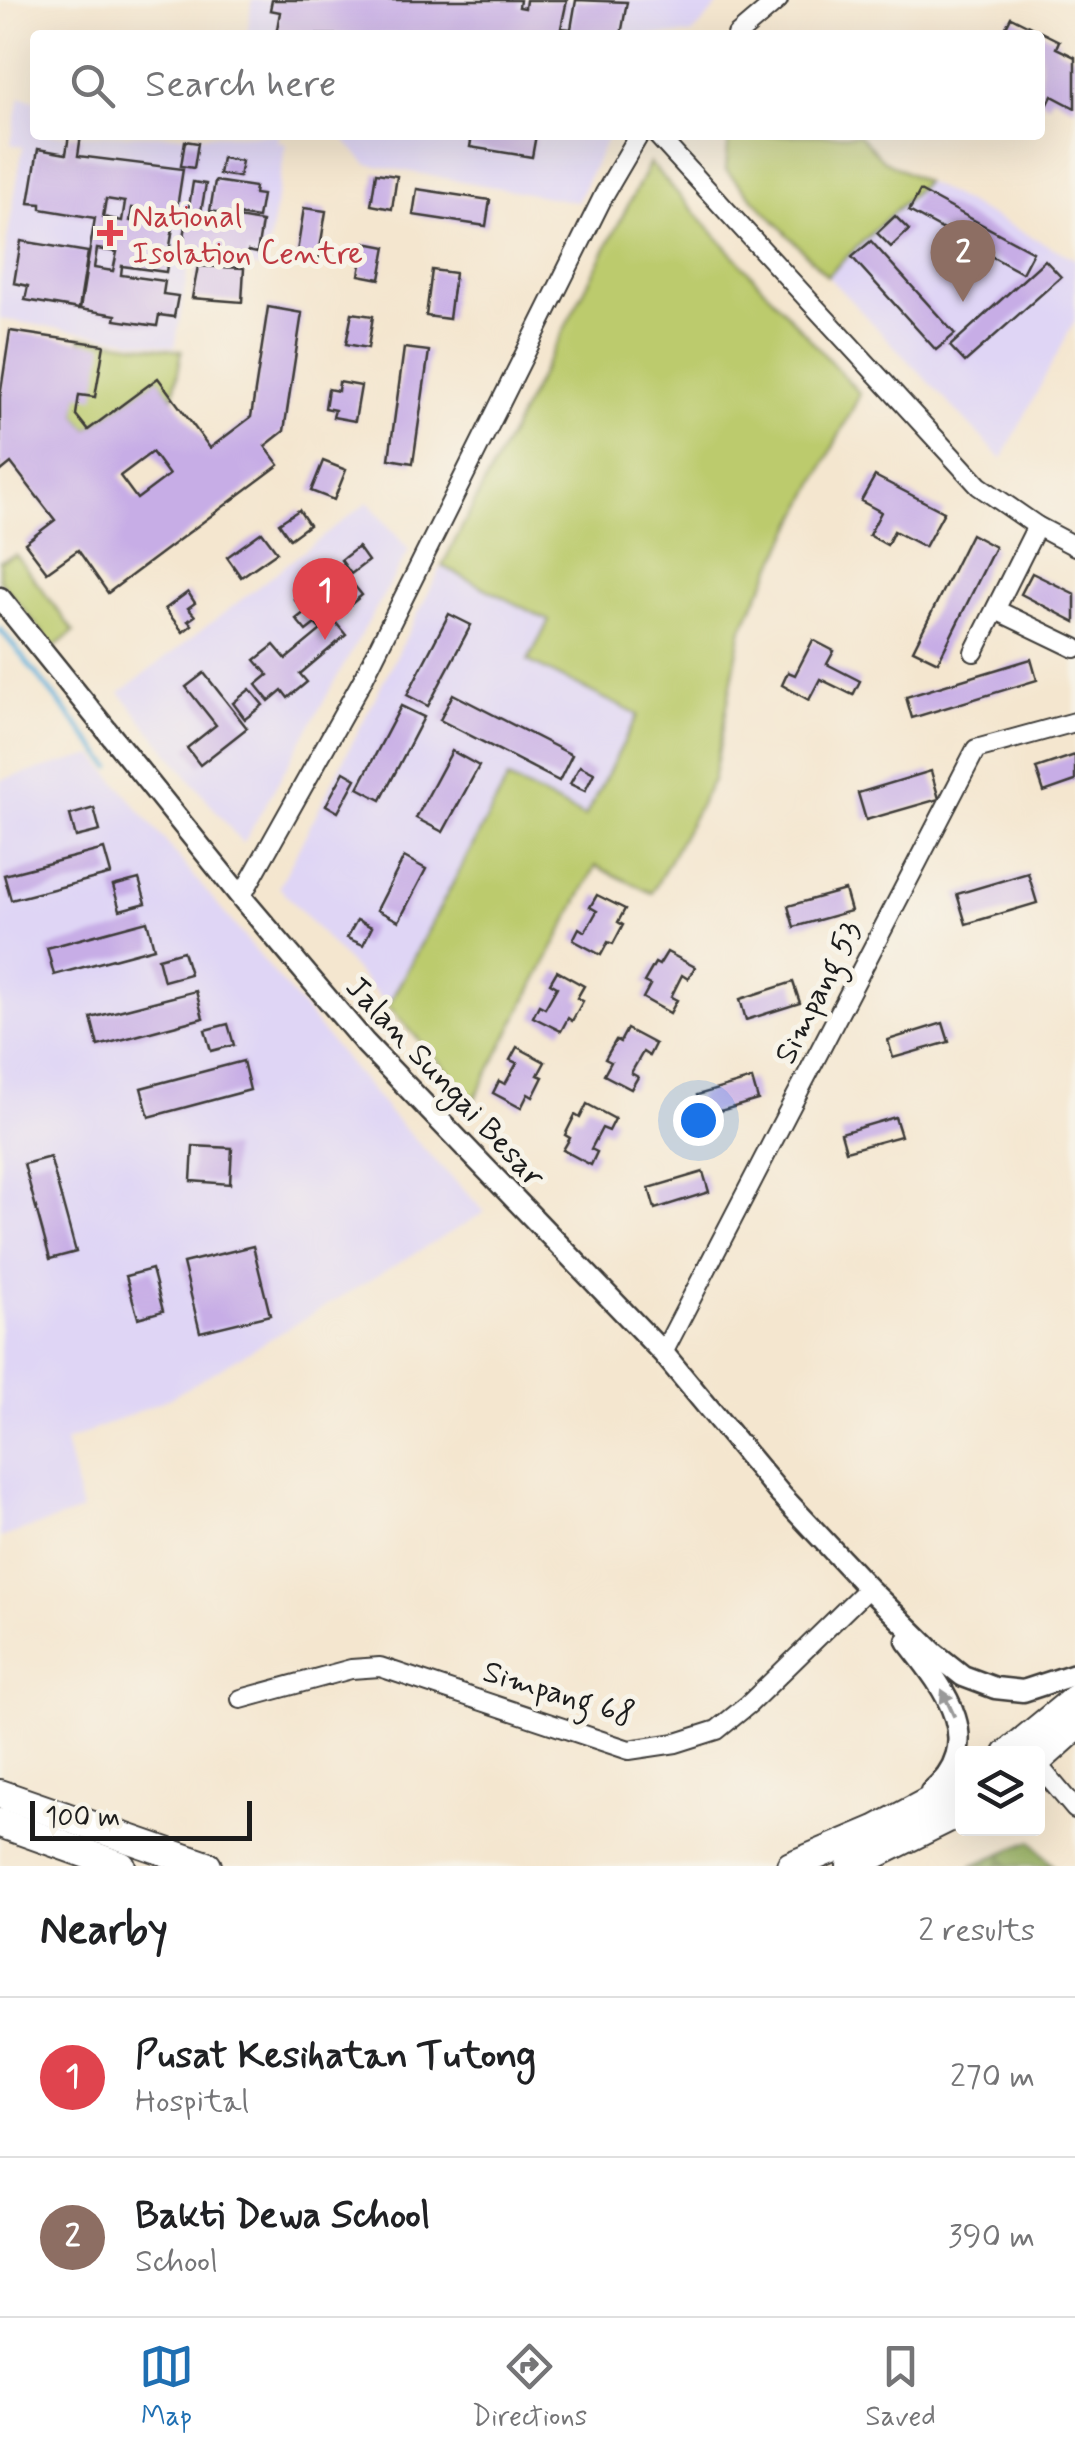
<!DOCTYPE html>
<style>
body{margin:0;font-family:Mynerve,sans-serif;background:#f2f2f2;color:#202124}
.controls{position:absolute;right:30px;bottom:30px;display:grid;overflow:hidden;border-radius:10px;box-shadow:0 10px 40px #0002}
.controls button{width:90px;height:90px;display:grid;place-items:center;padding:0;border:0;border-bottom:2px solid #e0e0e0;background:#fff;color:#202124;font:50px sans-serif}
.scale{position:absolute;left:30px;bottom:25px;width:222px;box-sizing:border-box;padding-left:10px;border:5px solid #1c1c1c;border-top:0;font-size:28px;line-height:35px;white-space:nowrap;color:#1c1c1c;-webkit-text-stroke:8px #f7f3e8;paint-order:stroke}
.you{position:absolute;left:698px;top:1120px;width:35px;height:35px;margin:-25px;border:8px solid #fff;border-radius:50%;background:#1a73e8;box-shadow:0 0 0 15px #1a73e833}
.badge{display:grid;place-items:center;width:65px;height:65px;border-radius:50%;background:#1f6fb2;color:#fff;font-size:32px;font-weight:700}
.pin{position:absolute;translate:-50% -82px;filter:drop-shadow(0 2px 5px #0008)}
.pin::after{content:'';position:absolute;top:52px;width:35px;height:30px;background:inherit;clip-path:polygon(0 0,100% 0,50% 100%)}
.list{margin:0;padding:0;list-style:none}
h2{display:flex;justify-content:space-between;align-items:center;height:130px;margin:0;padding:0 40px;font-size:42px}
h2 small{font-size:32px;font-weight:400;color:#757577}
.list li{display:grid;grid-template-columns:65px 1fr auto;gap:30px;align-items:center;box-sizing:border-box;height:160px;padding:0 40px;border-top:2px solid #e0e0e0}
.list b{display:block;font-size:38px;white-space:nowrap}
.list p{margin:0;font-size:32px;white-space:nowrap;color:#757577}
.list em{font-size:32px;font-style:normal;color:#757577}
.icon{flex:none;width:55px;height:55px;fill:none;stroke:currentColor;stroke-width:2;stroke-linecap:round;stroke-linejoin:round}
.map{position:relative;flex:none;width:1075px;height:1866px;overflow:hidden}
.search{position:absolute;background:#fff;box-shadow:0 10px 40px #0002;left:30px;right:30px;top:30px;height:110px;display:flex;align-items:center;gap:25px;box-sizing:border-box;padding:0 35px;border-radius:10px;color:#757577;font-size:38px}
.sheet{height:450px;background:#fff}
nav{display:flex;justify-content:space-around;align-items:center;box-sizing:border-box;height:140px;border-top:2px solid #e0e0e0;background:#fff;font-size:28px;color:#757577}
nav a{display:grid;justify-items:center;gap:5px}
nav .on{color:#1f6fb2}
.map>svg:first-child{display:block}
.built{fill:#dfd5f5}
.green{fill:#bccb6d;stroke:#6c7444;stroke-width:2.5}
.forest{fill:url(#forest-firs);stroke:#58663e;stroke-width:2.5}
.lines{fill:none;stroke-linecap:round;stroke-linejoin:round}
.stream{stroke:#5fafda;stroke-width:5}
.building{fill:#c7ade6;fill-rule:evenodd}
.minor-casing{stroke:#3c3a37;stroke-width:22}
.tertiary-casing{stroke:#3c3a37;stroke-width:25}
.trunk-casing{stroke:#3c3a37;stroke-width:32}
.minor{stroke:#fff;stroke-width:18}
.tertiary{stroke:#fff;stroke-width:20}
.trunk{stroke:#fff;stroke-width:28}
.oneway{fill:#999}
.health-dot{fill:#e0444e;stroke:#f7f3e8;stroke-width:4}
.labels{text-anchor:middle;stroke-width:10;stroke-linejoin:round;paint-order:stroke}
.health-label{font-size:32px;fill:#be3a42;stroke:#f7f3e8;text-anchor:start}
.street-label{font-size:32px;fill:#1c1c1c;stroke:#f7f3e8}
</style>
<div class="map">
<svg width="1075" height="1866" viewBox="0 0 1075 1866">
<defs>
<pattern id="forest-firs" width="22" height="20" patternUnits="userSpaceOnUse" patternTransform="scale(2.5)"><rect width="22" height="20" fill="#95af60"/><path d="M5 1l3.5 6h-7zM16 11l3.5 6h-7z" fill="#798e4e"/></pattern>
</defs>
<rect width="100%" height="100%" fill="#f7f3e8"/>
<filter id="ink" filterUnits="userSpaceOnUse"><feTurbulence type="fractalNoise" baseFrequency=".01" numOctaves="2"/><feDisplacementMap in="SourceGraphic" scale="20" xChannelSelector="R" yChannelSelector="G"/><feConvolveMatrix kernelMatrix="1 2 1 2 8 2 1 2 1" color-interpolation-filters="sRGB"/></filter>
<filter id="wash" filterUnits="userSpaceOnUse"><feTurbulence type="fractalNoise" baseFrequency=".0048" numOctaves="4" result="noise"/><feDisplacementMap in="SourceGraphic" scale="40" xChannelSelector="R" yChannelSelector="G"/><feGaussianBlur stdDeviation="2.25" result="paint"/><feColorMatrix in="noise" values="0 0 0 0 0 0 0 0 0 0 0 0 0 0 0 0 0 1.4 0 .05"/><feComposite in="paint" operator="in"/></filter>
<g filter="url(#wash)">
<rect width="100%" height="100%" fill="#f4e6cf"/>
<g class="built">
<polygon points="252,0 717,0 722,1 692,35 247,35"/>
<polygon points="20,97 35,100 35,135 278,135 277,142 286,144 265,268 190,258 175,347 0,319 0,281 23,147 11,144"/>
<polygon points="346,135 609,135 577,202 367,164 345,141"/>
<polygon points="729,135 859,135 883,160 1075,259 1075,320 1002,459 726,170"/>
<polygon points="368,502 409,550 243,844 120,693"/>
<polygon points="442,566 549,621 529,661 638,715 585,817 508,780 388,1006 279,887"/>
<polygon points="94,755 392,1116 485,1212 170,1398 65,1442 82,1511 0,1538 0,780"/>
</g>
<g class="green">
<polygon points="729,135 859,135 883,160 925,182 827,276 726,170"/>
<polygon points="650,163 860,394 742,628 713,780 652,893 596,866 474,1100 388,1006 508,779 585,817 638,715 528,661 549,621 442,566"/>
<polygon points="81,337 182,351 173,398 158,379 88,430 76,415"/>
<polygon points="16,555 74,632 54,647 0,580 0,561"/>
</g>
<polygon class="forest" points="1031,1841 1053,1866 971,1866"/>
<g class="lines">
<polyline class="stream" points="0,629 111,767"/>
</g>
<g id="blocks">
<g class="building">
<polygon points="272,0 520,0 519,7 525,8 526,0 567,0 561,28 571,29 576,0 627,2 621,35 276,35 280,12 270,10"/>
<polygon points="1011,17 1059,41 1056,48 1075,57 1075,108 1052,96 1048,104 1040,100 1040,35 1002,35"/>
<path d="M69 135H81L78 156 183 169 176 214 132 208 130 221 173 227 166 272 122 266 121 275 165 281 163 294 178 296 174 317 159 315 157 326 115 320 116 315 80 309 95 218 41 209V204L29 203 38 149 66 154ZM106 199 125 202 122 221 103 217ZM97 249 117 252 113 271 94 268Z"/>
<polygon points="472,135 536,135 532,157 470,147"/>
<polygon points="185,141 198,143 194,168 181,166"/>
<polygon points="222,158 242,161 239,177 219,174"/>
<polygon points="376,173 397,176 392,209 371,205"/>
<polygon points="215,181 255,187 254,194 262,195 258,218 210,211"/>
<polygon points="193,182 206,184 201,212 262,222 257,253 248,251 246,261 182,250"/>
<polygon points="417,189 490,200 486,226 413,215"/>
<polygon points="920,191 1033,252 1022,273 909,211"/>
<polygon points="304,208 326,211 318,261 296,258"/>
<polygon points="895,216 909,230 891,247 877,233"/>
<polygon points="21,241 88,252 79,309 25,300 28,286 14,283"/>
<polygon points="871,241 955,334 936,350 852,257"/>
<polygon points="365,243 386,247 380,279 359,275"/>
<polygon points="1045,260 1061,277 965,362 950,346"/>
<polygon points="198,266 244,268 242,302 192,298"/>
<polygon points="432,270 455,273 449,319 426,316"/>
<path d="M268 307 302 313 284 431 265 446 279 465 108 593 78 550 47 572 25 543 55 520 11 463 0 472V397L10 331 104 345 95 397 79 395 76 415 88 430 158 378 210 448 251 417ZM152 452 169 475 137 499 120 476Z"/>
<polygon points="352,313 373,316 368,348 346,344"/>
<polygon points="404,348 429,351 413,463 389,459"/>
<polygon points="339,382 361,386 355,421 333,417 335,410 325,408 328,389 338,391"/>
<polygon points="323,461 346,470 334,500 311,491"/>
<polygon points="875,476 944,512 925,547 894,531 887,545 869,535 881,512 861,501"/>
<polygon points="299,510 309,525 290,539 279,523"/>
<polygon points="262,532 277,552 241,577 227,557"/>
<polygon points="971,534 995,547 938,662 913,650"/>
<polygon points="358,547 368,561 351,574 341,560"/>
<polygon points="336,563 362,595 348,607 322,575"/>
<polygon points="1032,573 1075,594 1075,622 1021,594"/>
<polygon points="307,588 346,635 300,674 307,682 288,698 282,690 269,701 256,685 268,675 255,660 274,645 286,659 321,630 315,624 306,631 296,619 305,612 294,599"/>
<polygon points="188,592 195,603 188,608 195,616 188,621 192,625 183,632 165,609"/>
<polygon points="449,614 471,625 428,706 407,695"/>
<polygon points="813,640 834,651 827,664 860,681 853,695 820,679 809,700 782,685 788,672 795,675"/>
<polygon points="1031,659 1037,680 912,718 906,697"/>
<polygon points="204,673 247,728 200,765 187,748 216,725 186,687"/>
<polygon points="250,689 263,705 245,719 233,703"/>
<polygon points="453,694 572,755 559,781 440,720"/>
<polygon points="401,706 424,717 381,800 358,788"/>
<polygon points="452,751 479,766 443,832 416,818"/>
<polygon points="1075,755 1075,781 1044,792 1036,768"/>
<polygon points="580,766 594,773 585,791 570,784"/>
<polygon points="931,771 939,799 866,820 858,793"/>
<polygon points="344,772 356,779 338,812 326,805"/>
<polygon points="94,808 100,831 76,837 70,815"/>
<polygon points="104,849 111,874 11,900 4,875"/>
<polygon points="404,857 426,869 399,921 377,910"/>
<polygon points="1028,873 1037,903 966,924 957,894"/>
<polygon points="139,879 146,903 120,910 113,886"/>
<polygon points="845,890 851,911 794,927 788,906"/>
<polygon points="597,895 625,909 618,922 623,925 613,944 608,942 601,955 573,940 579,928 585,932 597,911 590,907"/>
<polygon points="357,920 372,927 363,945 347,938"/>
<polygon points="147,921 154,948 54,975 47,948"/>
<polygon points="183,951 190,974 164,981 158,958"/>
<polygon points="667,952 695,967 688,979 682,975 671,997 677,1000 670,1013 643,998 650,985 644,982 655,963 659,965"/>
<polygon points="557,971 584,986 577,998 583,1001 572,1021 568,1018 561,1031 533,1017 539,1005 545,1008 557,987 550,983"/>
<polygon points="793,982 800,1003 746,1020 740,999"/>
<polygon points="196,991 203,1018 98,1046 91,1018"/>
<polygon points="943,1023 949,1042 893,1058 888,1040"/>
<polygon points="228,1024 234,1045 211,1051 205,1030"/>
<polygon points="627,1029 655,1044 649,1056 643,1052 631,1073 638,1077 631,1089 604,1075 611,1062 605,1059 616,1040 620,1042"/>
<polygon points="517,1047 545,1062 538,1075 543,1077 533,1097 528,1094 521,1108 493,1093 499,1081 505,1084 517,1063 510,1060"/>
<polygon points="243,1061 250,1090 149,1117 141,1088"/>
<polygon points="752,1079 758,1100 703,1116 697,1095"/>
<polygon points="587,1104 615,1119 609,1131 602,1128 591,1149 597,1152 591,1165 563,1150 570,1138 565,1135 575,1115 580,1118"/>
<polygon points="895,1117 901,1136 846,1151 841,1133"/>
<polygon points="193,1146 232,1148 230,1184 191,1181"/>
<polygon points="50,1157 76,1252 50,1259 24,1164"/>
<polygon points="703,1172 709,1192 655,1209 649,1188"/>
<polygon points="253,1246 270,1315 200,1332 183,1263"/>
<polygon points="152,1269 163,1311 138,1318 126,1276"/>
</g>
</g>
</g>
<g filter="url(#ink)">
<use href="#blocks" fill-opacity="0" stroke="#3c3a37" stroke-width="2.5"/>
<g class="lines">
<defs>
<g id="minor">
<polyline points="737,35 778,0"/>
<polyline points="657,135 979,486 1037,526 1075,546"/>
<polyline points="996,610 1075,648"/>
<polyline points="974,652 1037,526"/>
<polyline points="241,897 362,681 605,193 639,135"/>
<polyline points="663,1353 976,749 1075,722"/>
<polyline points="241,1699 351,1669 380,1667 629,1750 676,1743 717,1730 749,1704 868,1588"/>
<polyline points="1038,1765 1075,1809"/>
</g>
<g id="tertiary">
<polyline points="0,598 241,897 365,1043 663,1353 781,1495 868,1588 934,1653 963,1676 995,1688 1023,1691 1075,1674"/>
<path d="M907 1641C943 1687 989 1742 931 1792"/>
</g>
<g id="trunk">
<polyline points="1008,1754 1075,1699"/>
<polyline points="1038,1760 1075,1727"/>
<polyline points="0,1794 207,1866"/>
<polyline points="0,1823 121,1866"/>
<polyline points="791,1866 876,1830 962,1784"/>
<polyline points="851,1866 962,1811"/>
</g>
</defs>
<use href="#minor" class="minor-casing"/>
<use href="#tertiary" class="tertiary-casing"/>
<use href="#trunk" class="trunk-casing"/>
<use href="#minor" class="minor"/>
<use href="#tertiary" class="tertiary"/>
<use href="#trunk" class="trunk"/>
</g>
<defs><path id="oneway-solid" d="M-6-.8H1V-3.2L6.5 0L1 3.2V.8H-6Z" transform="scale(2.5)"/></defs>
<use class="oneway" href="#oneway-solid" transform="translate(948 1703) rotate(-115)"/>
</g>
<path class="health-dot" d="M105 218h10v10h10v10h-10v10h-10v-10h-10v-10h10z"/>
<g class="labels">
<g class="health-label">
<text x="132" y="226">National<tspan x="132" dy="37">Isolation Centre</tspan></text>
</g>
<g class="street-label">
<text transform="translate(817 992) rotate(-63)" y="11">Simpang 53</text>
<text transform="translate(446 1081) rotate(47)" y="11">Jalan Sungai Besar</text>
<text transform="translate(559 1692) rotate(17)" y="11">Simpang 68</text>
</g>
</g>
</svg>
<div class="controls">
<button><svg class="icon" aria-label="layers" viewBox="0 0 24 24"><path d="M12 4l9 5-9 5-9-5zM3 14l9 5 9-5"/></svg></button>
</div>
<div class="scale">100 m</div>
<div class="you"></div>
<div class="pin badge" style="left:325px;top:640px;background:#e0444e">1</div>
<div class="pin badge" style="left:963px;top:302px;background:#8d6e63">2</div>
<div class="search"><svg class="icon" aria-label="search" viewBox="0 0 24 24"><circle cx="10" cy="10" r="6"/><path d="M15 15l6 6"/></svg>Search here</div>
</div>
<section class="sheet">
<h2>Nearby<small>2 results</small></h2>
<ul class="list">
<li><span class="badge" style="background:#e0444e">1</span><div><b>Pusat Kesihatan Tutong</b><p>Hospital</p></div><em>270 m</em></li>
<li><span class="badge" style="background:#8d6e63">2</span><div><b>Bakti Dewa School</b><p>School</p></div><em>390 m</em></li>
</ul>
</section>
<nav>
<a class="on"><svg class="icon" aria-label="map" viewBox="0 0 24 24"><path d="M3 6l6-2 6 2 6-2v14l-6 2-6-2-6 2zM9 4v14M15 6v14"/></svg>Map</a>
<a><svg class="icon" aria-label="directions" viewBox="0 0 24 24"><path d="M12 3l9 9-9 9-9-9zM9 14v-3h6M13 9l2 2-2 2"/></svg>Directions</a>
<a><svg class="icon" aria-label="saved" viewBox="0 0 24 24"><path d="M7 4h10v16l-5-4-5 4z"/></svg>Saved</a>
</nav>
